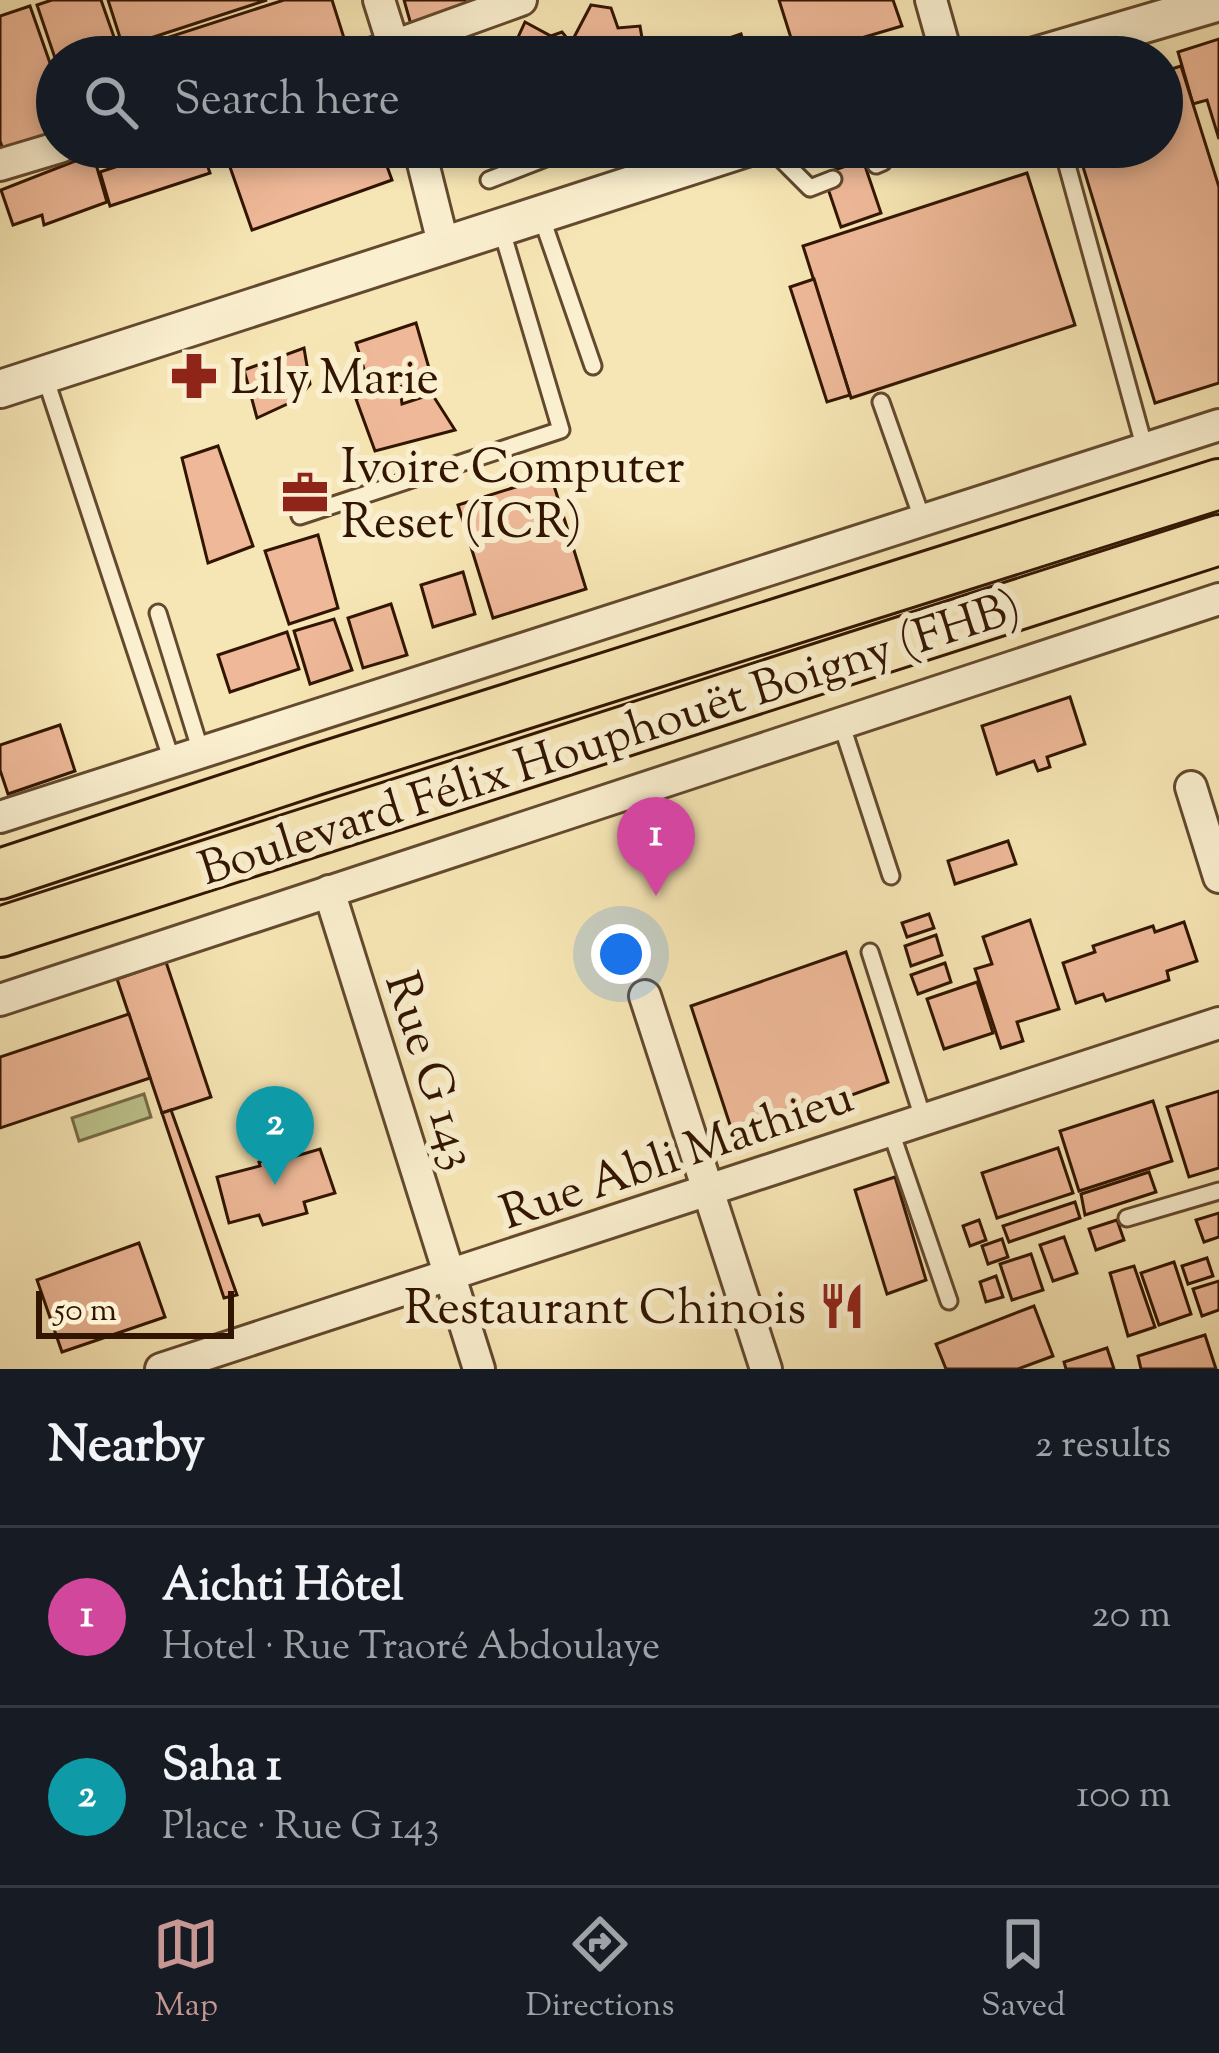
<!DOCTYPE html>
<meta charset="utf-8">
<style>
body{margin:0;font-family:"Sorts Mill Goudy",serif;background:#242831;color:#f1f3f6}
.scale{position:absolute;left:36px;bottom:30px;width:198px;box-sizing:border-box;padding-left:12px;border:6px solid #321501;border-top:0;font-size:33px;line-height:42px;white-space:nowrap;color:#321501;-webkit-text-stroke:9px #faefcf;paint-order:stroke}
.you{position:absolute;left:621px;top:954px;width:42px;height:42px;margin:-30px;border:9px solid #fff;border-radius:50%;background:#1a73e8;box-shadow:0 0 0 18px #1a73e833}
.badge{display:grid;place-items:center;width:78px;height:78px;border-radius:50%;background:#c59692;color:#fff;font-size:39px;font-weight:700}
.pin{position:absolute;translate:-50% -99px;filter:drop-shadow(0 3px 6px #0008)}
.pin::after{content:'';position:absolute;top:63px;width:42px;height:36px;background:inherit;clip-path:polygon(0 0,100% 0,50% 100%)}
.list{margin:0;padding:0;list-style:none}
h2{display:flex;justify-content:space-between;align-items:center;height:156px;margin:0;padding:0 48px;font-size:51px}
h2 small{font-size:39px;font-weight:400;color:#9ea1a6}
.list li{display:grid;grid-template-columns:78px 1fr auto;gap:36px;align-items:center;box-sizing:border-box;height:180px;padding:0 48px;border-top:3px solid #363941}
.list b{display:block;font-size:45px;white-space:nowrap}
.list p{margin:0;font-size:39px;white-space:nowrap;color:#9ea1a6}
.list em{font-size:39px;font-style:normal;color:#9ea1a6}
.icon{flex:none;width:66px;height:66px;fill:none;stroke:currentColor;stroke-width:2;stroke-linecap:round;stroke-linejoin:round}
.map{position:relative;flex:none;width:1219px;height:1369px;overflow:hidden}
.search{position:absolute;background:#171b24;box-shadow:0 6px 18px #0003;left:36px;right:36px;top:36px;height:132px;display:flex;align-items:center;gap:30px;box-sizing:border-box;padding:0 42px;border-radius:66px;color:#9ea1a6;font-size:45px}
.sheet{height:516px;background:#171b24}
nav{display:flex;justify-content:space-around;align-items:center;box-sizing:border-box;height:168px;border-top:3px solid #363941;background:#171b24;font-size:33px;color:#9ea1a6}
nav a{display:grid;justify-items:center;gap:6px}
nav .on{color:#c59692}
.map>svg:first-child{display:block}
.green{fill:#bdc48d;stroke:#786c47;stroke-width:3}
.building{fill:#efb999;stroke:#321501;stroke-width:3}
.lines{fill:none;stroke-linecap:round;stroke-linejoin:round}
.service-casing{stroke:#63492e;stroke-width:21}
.minor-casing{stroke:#63492e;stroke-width:36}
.tertiary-casing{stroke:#63492e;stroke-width:42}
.trunk-casing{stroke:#321501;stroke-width:54}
.service{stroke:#faefcf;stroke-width:15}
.minor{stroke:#faefcf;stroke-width:30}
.tertiary{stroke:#faefcf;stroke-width:36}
.trunk{stroke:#f7e6b5;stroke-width:48}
.labels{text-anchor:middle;stroke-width:12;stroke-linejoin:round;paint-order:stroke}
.poi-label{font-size:48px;fill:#321501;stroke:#faefcf;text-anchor:start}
.street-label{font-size:48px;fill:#321501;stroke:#faefcf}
</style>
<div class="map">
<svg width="1219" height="1369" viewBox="0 0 1219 1369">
<rect width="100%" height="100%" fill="#f7e6b5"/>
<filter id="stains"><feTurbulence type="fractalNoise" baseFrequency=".00167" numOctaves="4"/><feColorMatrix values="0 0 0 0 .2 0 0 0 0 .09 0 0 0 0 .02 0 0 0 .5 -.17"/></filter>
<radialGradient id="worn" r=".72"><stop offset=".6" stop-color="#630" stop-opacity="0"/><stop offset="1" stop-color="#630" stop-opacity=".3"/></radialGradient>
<polygon class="green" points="144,1094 151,1117 79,1141 72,1118"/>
<g class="building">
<polygon points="52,0 101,0 121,57 57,57 57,64 37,5"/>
<polygon points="108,0 267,0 123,47"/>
<polygon points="284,0 332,0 344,38 287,57 128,57 126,51"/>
<polygon points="404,0 465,0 468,10 412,28"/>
<polygon points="779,0 893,0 902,26 797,57"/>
<polygon points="591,5 611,8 618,28 640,26 645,56 509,57 525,22 551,36 562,32 571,43"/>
<polygon points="30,6 57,83 57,133 4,152 0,141 0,16"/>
<polygon points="741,34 748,57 706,57 703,47"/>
<polygon points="1219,39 1219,139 1207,100 1193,104 1178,52"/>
<polygon points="1181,66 1219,187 1219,383 1155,403 1077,147 1162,147 1162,72"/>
<polygon points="175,147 201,147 210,173 110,206 100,172"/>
<polygon points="223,147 380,147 392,180 252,230"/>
<polygon points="965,147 1017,147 970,163"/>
<polygon points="93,154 107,202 44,225 42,215 13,225 1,190"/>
<polygon points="863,160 881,213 841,227 823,174"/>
<polygon points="1027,173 1075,325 851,398 803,246"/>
<polygon points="814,279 850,395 827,402 790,287"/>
<polygon points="416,323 431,375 400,387 402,404 432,394 455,430 375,451 356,399 371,392 356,343"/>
<polygon points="304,348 310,384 298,399 257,418 244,370"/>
<polygon points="218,446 253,546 208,563 182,458"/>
<polygon points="551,476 586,589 493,618 458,505"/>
<polygon points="318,535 338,608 289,624 265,551"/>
<polygon points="463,572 475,614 433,627 421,585"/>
<polygon points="391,604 407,655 363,668 348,618"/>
<polygon points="334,619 352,670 310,684 294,631"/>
<polygon points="287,632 299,669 230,692 218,655"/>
<polygon points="1070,697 1085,744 1047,757 1050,767 1038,771 1034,761 997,774 982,726"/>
<polygon points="60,725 75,771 8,794 0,770 0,745"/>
<polygon points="1008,841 1016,864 955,884 948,861"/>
<polygon points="929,914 934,928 907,937 902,923"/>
<polygon points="1030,920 1059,1009 1017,1022 1023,1041 1001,1048 975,969 992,964 983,937"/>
<polygon points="1184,922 1197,961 1167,971 1169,980 1106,1001 1103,994 1076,1003 1063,963 1095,952 1093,946 1153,926 1155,932"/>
<polygon points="936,935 942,955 911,966 905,946"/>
<polygon points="846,952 888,1082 734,1137 691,1006"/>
<polygon points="166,962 211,1097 162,1113 117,979"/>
<polygon points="945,963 951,982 918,994 911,975"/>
<polygon points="977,982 993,1033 944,1049 927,999"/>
<polygon points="129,1014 150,1078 0,1128 0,1057"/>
<polygon points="1219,1091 1219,1168 1189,1177 1167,1107"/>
<polygon points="1153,1101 1172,1161 1079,1191 1060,1131"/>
<polygon points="171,1110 237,1295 224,1298 162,1113"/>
<polygon points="1058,1148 1073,1193 997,1218 982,1173"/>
<polygon points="320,1149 335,1193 304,1202 307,1213 263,1225 259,1215 229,1223 217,1177 260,1166 259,1162 277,1157 279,1161"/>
<polygon points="1149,1172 1156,1192 1085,1215 1081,1194"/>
<polygon points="895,1177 926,1280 887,1294 855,1190"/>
<polygon points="1075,1202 1080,1218 1009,1242 1003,1226"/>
<polygon points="1219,1213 1219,1237 1204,1242 1196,1220"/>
<polygon points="979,1220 986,1240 970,1246 963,1226"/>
<polygon points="1117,1220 1124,1240 1096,1250 1089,1229"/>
<polygon points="1064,1237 1077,1273 1053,1281 1040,1245"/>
<polygon points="1002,1239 1008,1257 988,1264 982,1246"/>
<polygon points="139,1243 165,1317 62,1352 37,1280"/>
<polygon points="1031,1254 1043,1290 1012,1300 1000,1264"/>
<polygon points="1207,1258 1213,1276 1188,1284 1182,1266"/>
<polygon points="1174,1262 1191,1314 1159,1325 1141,1273"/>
<polygon points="1134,1266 1155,1327 1128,1336 1110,1273"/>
<polygon points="996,1276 1003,1297 986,1302 980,1282"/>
<polygon points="1219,1281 1219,1310 1202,1316 1193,1289"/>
<polygon points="1034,1306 1053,1356 1018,1369 946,1369 936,1344"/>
<polygon points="1205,1335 1216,1369 1141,1369 1138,1356"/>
<polygon points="1107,1348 1114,1369 1066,1369 1064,1362"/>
</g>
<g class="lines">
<defs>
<g id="service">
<polyline points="769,147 810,188 833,179"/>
<polyline points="1062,147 1145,449"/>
<polyline points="876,165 883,162 890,147"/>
<polyline points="489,180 574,147"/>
<polyline points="541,216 593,366"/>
<polyline points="45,377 172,761"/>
<polyline points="881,402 923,521"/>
<polyline points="300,516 561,430 501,228"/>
<polyline points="158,613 201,752"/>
<polyline points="841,723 891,876"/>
<polyline points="870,952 923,1118"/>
<polyline points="890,1129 949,1301"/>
<polyline points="1127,1218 1219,1191"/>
</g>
<g id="minor">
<polyline points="379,0 397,57"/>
<polyline points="931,0 947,57"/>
<polyline points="363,57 521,0"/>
<polyline points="419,147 444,247"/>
<polyline points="0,165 60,147"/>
<polyline points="1191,787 1219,877"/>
<polyline points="0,817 1219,425"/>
<polyline points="329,891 479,1369"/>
<polyline points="645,996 766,1369"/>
<polyline points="0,1000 1219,599"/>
<polyline points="161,1369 1219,1023"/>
</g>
<g id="tertiary">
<polyline points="1032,57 1219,2"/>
<polyline points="0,389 749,147"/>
</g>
<g id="trunk">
<polyline points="0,874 315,770 1219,484"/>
<polyline points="0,932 1219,540"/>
</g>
</defs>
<use href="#service" class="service-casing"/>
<use href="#minor" class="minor-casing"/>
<use href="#tertiary" class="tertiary-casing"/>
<use href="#trunk" class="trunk-casing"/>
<use href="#service" class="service"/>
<use href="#minor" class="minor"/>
<use href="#tertiary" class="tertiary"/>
<use href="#trunk" class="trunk"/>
</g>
<defs>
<symbol id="pharmacy-bare" viewBox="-9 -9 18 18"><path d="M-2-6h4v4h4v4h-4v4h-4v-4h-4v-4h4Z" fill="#8f2418" stroke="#faefcf" stroke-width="2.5" paint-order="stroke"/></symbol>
<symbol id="office-bare" viewBox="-9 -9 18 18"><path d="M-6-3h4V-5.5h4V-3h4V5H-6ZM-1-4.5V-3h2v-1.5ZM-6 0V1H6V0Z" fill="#8f2418" stroke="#faefcf" stroke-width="2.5" paint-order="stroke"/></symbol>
<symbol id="restaurant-bare" viewBox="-9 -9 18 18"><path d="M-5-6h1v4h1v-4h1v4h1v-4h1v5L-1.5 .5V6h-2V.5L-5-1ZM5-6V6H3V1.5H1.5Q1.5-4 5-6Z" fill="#8f2418" stroke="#faefcf" stroke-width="2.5" paint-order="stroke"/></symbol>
</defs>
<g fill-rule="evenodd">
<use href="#pharmacy-bare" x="161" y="343" width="66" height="66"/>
<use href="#office-bare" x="272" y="460" width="66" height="66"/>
<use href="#restaurant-bare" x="809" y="1273" width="66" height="66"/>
</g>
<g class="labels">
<g class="poi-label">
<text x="230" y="393">Lily Marie</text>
<text x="341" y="482">Ivoire Computer<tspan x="341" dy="55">Reset (ICR)</tspan></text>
<text x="806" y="1323" text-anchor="end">Restaurant Chinois</text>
</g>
<g class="street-label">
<text transform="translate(609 736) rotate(-18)" y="17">Boulevard Félix Houphouët Boigny (FHB)</text>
<text transform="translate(433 1070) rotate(72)" y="17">Rue G 143</text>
<text transform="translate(676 1153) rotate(-19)" y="17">Rue Abli Mathieu</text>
</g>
</g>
<rect width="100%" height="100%" filter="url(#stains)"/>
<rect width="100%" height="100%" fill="url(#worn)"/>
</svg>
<div class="scale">50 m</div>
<div class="you"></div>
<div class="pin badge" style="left:656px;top:896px;background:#d1479c">1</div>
<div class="pin badge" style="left:275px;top:1185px;background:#0f9aa8">2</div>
<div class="search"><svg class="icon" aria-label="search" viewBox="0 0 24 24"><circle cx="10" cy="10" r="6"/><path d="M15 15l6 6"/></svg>Search here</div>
</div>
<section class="sheet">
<h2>Nearby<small>2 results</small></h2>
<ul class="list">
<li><span class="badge" style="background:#d1479c">1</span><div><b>Aichti Hôtel</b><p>Hotel · Rue Traoré Abdoulaye</p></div><em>20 m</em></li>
<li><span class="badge" style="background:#0f9aa8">2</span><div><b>Saha 1</b><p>Place · Rue G 143</p></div><em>100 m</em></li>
</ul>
</section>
<nav>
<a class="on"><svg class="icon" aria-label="map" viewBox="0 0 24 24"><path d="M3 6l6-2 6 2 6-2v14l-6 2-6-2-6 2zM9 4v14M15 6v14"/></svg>Map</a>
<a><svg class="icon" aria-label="directions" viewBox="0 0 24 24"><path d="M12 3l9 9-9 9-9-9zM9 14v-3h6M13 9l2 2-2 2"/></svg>Directions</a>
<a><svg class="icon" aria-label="saved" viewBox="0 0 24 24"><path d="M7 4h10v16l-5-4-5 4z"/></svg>Saved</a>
</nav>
